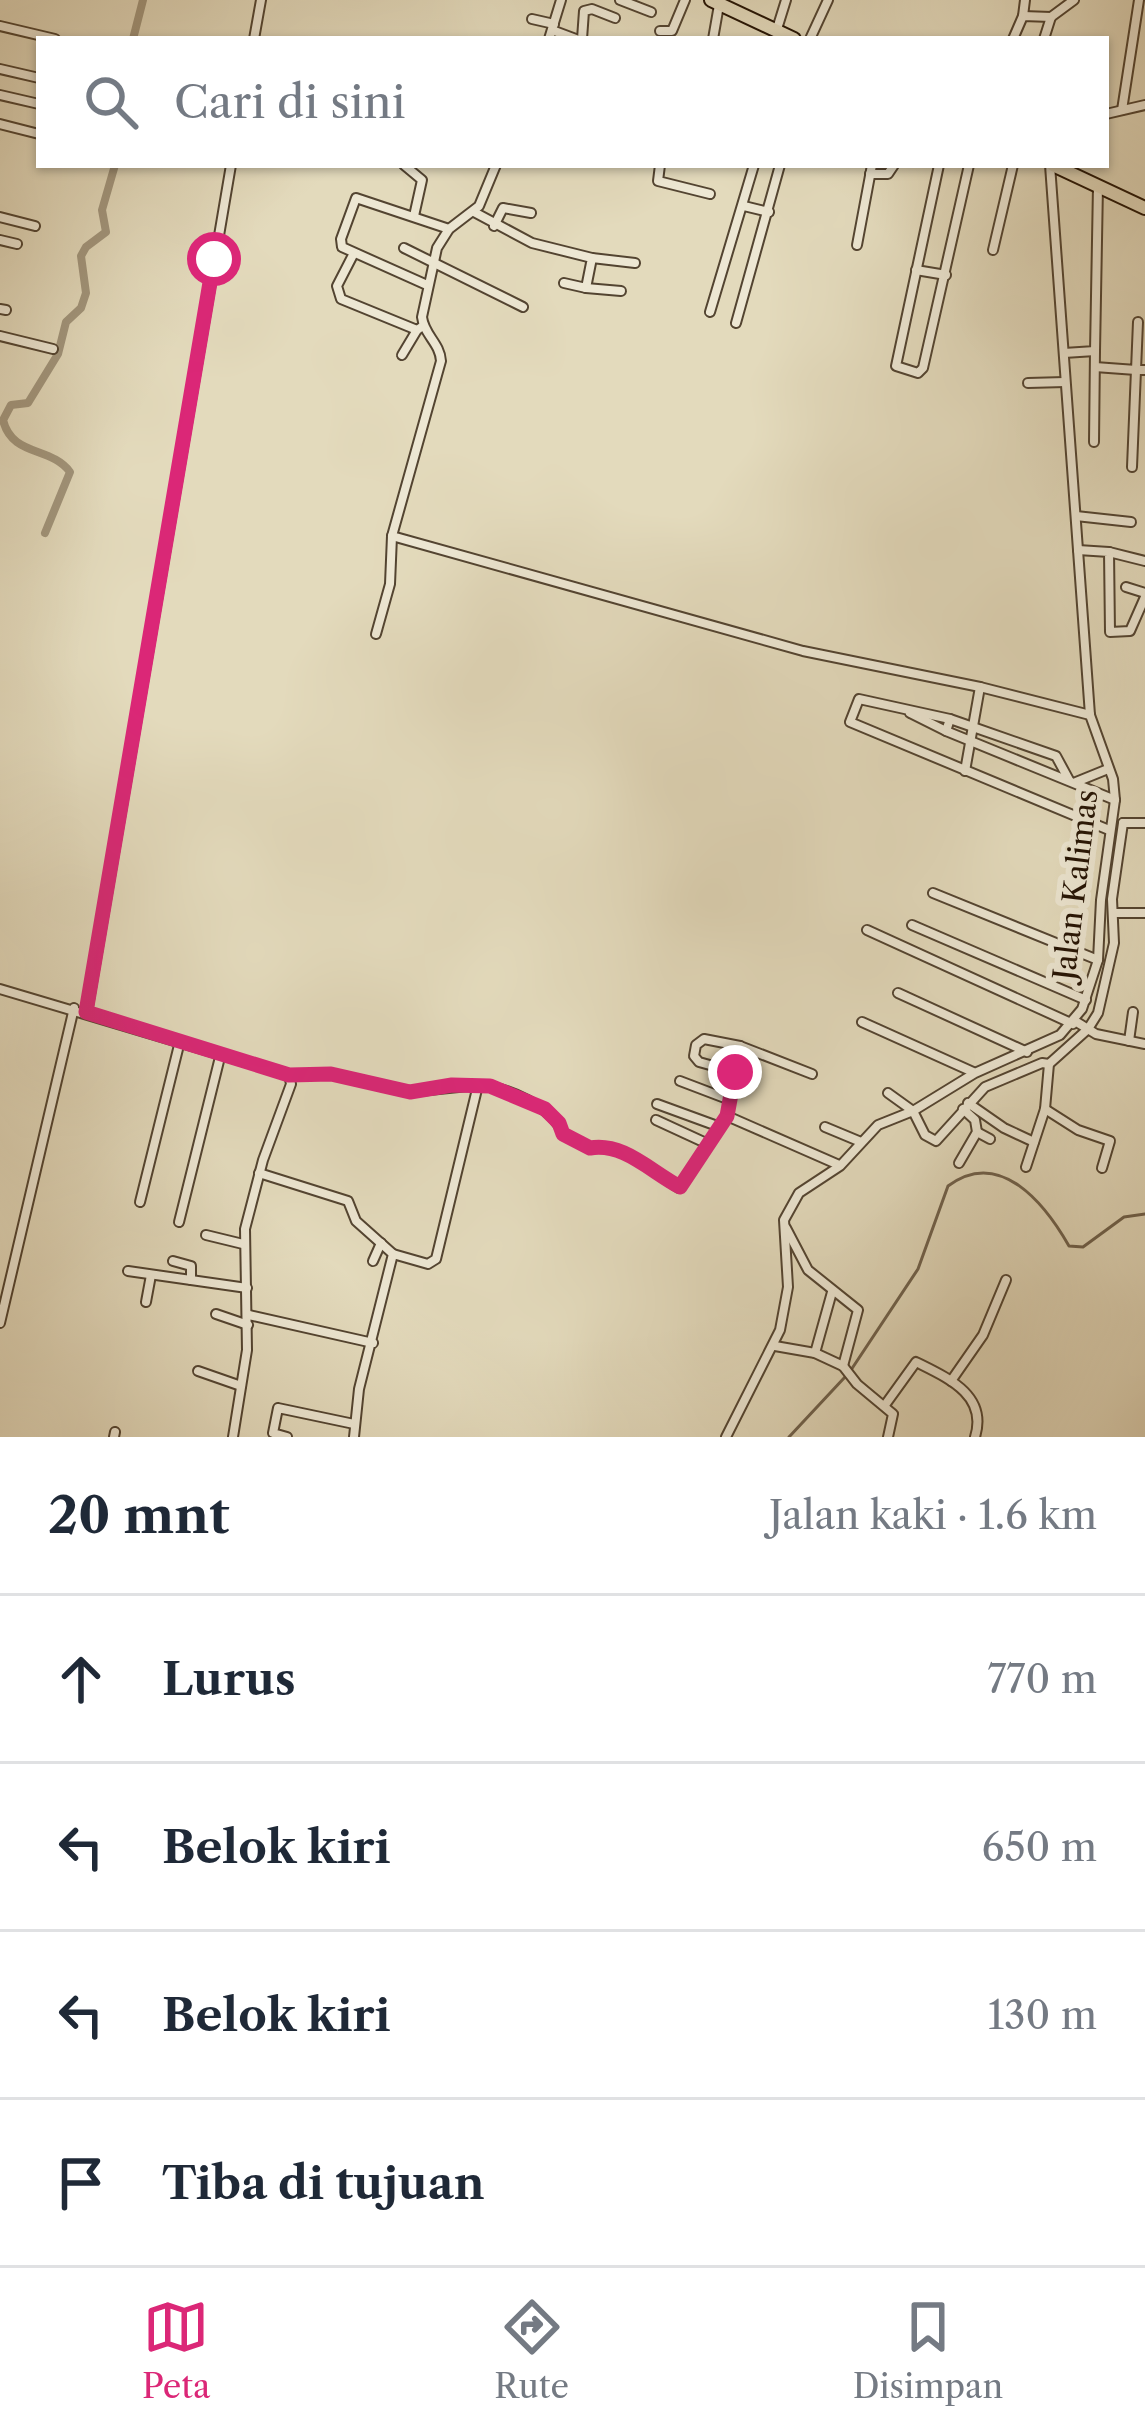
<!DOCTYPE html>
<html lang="id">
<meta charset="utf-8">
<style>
body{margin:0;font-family:"Libre Caslon Text",serif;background:#f2f2f3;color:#1f2937}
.stop{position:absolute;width:36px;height:36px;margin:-27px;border:9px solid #db2777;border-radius:50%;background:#fff}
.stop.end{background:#db2777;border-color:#fff;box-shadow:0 3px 12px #0008}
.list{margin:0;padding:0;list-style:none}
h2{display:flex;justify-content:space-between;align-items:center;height:156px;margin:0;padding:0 48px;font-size:51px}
h2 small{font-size:39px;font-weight:400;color:#747a83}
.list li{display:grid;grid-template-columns:78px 1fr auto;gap:36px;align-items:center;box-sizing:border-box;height:168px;padding:0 48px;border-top:3px solid #e0e1e3}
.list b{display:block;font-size:45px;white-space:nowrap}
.list em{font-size:39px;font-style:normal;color:#747a83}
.icon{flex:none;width:66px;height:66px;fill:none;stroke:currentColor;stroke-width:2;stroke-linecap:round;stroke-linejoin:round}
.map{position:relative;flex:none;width:1145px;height:1437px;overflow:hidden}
.search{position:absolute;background:#fff;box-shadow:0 3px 9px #0004;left:36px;right:36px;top:36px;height:132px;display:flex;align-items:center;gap:30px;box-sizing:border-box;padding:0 42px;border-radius:0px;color:#747a83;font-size:45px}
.sheet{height:828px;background:#fff}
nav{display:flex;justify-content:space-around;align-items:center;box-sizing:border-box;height:168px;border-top:3px solid #e0e1e3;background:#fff;font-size:33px;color:#747a83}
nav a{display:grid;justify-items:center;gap:6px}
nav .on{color:#db2777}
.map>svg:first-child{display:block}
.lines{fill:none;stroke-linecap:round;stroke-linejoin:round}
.stream{stroke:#6f614c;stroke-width:3}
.canal{stroke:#a2967d;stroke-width:8}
.minor-casing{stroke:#534431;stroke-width:12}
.highway-casing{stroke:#231203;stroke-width:16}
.minor{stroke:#ede7d3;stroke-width:8}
.highway{stroke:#e3dabc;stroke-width:12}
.route{stroke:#db2777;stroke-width:15}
.labels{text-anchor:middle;stroke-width:12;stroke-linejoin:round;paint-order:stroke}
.street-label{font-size:30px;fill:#231203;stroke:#ede7d3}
</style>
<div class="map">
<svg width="1145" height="1437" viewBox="0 0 1145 1437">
<rect width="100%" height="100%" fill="#e3dabc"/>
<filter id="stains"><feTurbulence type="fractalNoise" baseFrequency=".00167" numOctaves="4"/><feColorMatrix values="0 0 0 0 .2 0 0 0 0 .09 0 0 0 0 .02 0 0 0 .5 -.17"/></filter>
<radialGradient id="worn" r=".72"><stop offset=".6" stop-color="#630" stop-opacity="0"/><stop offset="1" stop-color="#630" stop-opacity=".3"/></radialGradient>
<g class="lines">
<g class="stream">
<path d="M851 1370 918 1269 948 1186C1000 1147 1045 1204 1069 1246L1083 1247 1124 1217 1145 1214"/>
<polyline points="789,1437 845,1377"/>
</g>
<g class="canal">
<polyline points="133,39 143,0"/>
<path d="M45 533 70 472C51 446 12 457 3 420L11 405 28 403 58 354 66 322 81 308 86 293 81 256 86 247 106 232 102 210 115 165"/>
</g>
<defs>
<g id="minor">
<polyline points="620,0 651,12"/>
<polyline points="1023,16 1025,0"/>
<polyline points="532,19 554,24"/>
<polyline points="0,26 55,39"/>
<polyline points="777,29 786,0"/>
<polyline points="552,30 576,39"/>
<polyline points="660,31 672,31 685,0"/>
<polyline points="254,39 261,0"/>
<polyline points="549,39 561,0"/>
<polyline points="582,39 584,11 592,9 615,18"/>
<polyline points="713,39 719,5"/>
<polyline points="810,39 828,0"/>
<polyline points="1013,39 1023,16 1051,17"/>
<polyline points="1044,39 1051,17 1074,0"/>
<polyline points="0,69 39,78"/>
<polyline points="0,95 39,104"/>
<polyline points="1122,110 1139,0"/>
<polyline points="1106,114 1145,105"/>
<polyline points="0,124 39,134"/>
<polyline points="404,165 422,180 414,216"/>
<path d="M496 165 479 206 449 229 437 248 422 317C424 335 440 343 441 361L392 536 803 651 980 687 1090 715"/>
<polyline points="660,165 658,181 710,194"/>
<polyline points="939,165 896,366 918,373 923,368 969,165"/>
<polyline points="870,174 888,174 894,165"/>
<polyline points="744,206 769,212"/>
<polyline points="474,212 532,243 592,258 586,288 564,283"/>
<polyline points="0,217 35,226"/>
<polyline points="494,226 503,208 531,213"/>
<polyline points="0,240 17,244"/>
<polyline points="857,245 872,165"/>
<polyline points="404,248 523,307"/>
<polyline points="993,250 1013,165"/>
<polyline points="354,253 337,286 341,299 417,330 423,326"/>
<polyline points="592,258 635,263"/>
<polyline points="916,270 946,275"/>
<polyline points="427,285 342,247 341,239 356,198 449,229"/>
<polyline points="586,288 621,291"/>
<polyline points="0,309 6,310"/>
<polyline points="710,312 754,165"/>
<polyline points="736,323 780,165"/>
<polyline points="0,336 53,349"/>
<polyline points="1064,353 1095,351 1098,186"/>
<polyline points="402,355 417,330"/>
<polyline points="1095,367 1136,370 1138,322"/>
<polyline points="1028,383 1065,382"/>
<polyline points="1094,442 1095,351"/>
<polyline points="1132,467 1136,370 1145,370"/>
<polyline points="1076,516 1131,522"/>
<polyline points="1078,550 1109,552 1110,632 1130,631 1145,597"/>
<polyline points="1109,552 1145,561"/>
<polyline points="1126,587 1145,593"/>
<polyline points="376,634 390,584 392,536"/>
<polyline points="910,713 946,731"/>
<polyline points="950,719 946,731 1115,800"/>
<polyline points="965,771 980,687"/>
<polyline points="1069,780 1056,756 950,719 859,699 850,722 1109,830"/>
<polyline points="1076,782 1108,769"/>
<polyline points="1123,823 1145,823"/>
<polyline points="933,893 1098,960"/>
<polyline points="1115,913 1145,913"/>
<polyline points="912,925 1086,1000"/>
<polyline points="867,930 1073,1024"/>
<polyline points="0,989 289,1075 291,1084 263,1160 245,1229 247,1350 233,1437"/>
<polyline points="898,993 1027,1052"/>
<polyline points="87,1012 231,165"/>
<polyline points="1075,1021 1096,1034 1145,1044"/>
<polyline points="862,1022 973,1072"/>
<polyline points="1129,1041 1133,1012"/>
<polyline points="735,1072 699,1062 694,1056 696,1045 704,1039 740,1046"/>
<polyline points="289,1075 331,1074 410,1092 478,1085 436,1259 428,1264 393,1254"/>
<polyline points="680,1081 730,1100"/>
<path d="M478 1085C507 1087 552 1106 563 1134L590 1148C623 1142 650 1171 679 1188L727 1116 839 1165"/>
<polyline points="888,1093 913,1111 925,1135 936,1141 985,1087 1042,1063 1049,1064"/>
<polyline points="968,1103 1004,1128 1034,1142"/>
<polyline points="657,1104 720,1127"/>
<polyline points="1045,1109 1078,1130 1110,1141 1102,1168"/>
<polyline points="727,1116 740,1046 812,1074"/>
<polyline points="656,1120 708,1144"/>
<polyline points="825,1127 861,1142"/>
<polyline points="977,1132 990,1139"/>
<polyline points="959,1163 977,1132 975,1120 963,1109"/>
<polyline points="1026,1167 1045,1109 1049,1064 1088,1029 1098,1013 1114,943 1112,899 1123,823"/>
<polyline points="259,1173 348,1201 356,1221 393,1254 359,1389 354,1437"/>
<polyline points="140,1202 180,1041"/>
<polyline points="179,1222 221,1053"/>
<polyline points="786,1228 808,1270 858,1310 843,1366"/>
<polyline points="206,1235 243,1244"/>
<polyline points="173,1261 191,1266 191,1280"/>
<polyline points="373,1261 381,1243"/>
<polyline points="128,1271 247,1288"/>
<polyline points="146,1302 151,1275"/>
<polyline points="216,1314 248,1325"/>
<polyline points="249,1315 373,1343"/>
<polyline points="0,1323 74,1008"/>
<polyline points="775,1346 815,1353 843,1366 857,1384 893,1414 888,1437"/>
<polyline points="815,1353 832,1292"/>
<polyline points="198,1371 241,1386"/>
<polyline points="951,1381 983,1335 1006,1280"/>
<path d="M885 1405 916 1362C948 1378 988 1395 975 1437"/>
<polyline points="114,1437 115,1432"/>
<polyline points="287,1437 273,1433 278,1408 354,1424"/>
<polyline points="726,1437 780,1330 788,1287 784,1220 799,1193 840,1166 878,1125 913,1111 975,1073 1060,1035 1082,1009 1098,960 1101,900 1115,800 1113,779 1090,715 1050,165"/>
</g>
<g id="highway">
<polyline points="711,0 794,39"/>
<polyline points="1053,165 1145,208"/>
</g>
</defs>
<use href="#minor" class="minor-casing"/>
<use href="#highway" class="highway-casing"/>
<use href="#minor" class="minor"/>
<use href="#highway" class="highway"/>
</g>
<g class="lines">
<path class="route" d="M214 259 86 1012 289 1075 331 1074 410 1092 452 1085 490 1086 545 1109 559 1123 563 1134 590 1148C623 1142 650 1171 680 1187L727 1116 735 1072"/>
</g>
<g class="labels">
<g class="street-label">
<text transform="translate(1076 885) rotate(-83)" y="10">Jalan Kalimas</text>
</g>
</g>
<rect width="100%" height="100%" filter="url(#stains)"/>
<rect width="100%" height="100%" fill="url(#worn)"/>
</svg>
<div class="stop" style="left:214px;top:259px"></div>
<div class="stop end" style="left:735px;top:1072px"></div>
<div class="search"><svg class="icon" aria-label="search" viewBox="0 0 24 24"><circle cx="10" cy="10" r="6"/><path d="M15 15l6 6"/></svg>Cari di sini</div>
</div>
<section class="sheet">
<h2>20 mnt<small>Jalan kaki · 1.6 km</small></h2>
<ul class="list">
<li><svg class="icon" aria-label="ahead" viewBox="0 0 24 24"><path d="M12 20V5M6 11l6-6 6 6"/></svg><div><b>Lurus</b></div><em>770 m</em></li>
<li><svg class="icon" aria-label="left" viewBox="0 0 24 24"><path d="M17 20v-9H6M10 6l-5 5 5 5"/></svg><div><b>Belok kiri</b></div><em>650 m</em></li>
<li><svg class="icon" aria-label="left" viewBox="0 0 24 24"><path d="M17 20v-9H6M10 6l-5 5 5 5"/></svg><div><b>Belok kiri</b></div><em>130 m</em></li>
<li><svg class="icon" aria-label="arrive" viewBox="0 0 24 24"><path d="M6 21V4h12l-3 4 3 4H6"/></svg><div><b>Tiba di tujuan</b></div></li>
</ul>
</section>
<nav>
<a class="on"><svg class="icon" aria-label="map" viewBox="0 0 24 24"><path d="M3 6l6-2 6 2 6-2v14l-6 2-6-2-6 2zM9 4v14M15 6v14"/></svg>Peta</a>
<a><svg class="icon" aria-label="directions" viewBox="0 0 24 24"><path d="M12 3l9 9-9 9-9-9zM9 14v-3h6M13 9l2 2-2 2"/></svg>Rute</a>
<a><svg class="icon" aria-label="saved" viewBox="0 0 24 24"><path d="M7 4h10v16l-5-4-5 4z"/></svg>Disimpan</a>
</nav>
